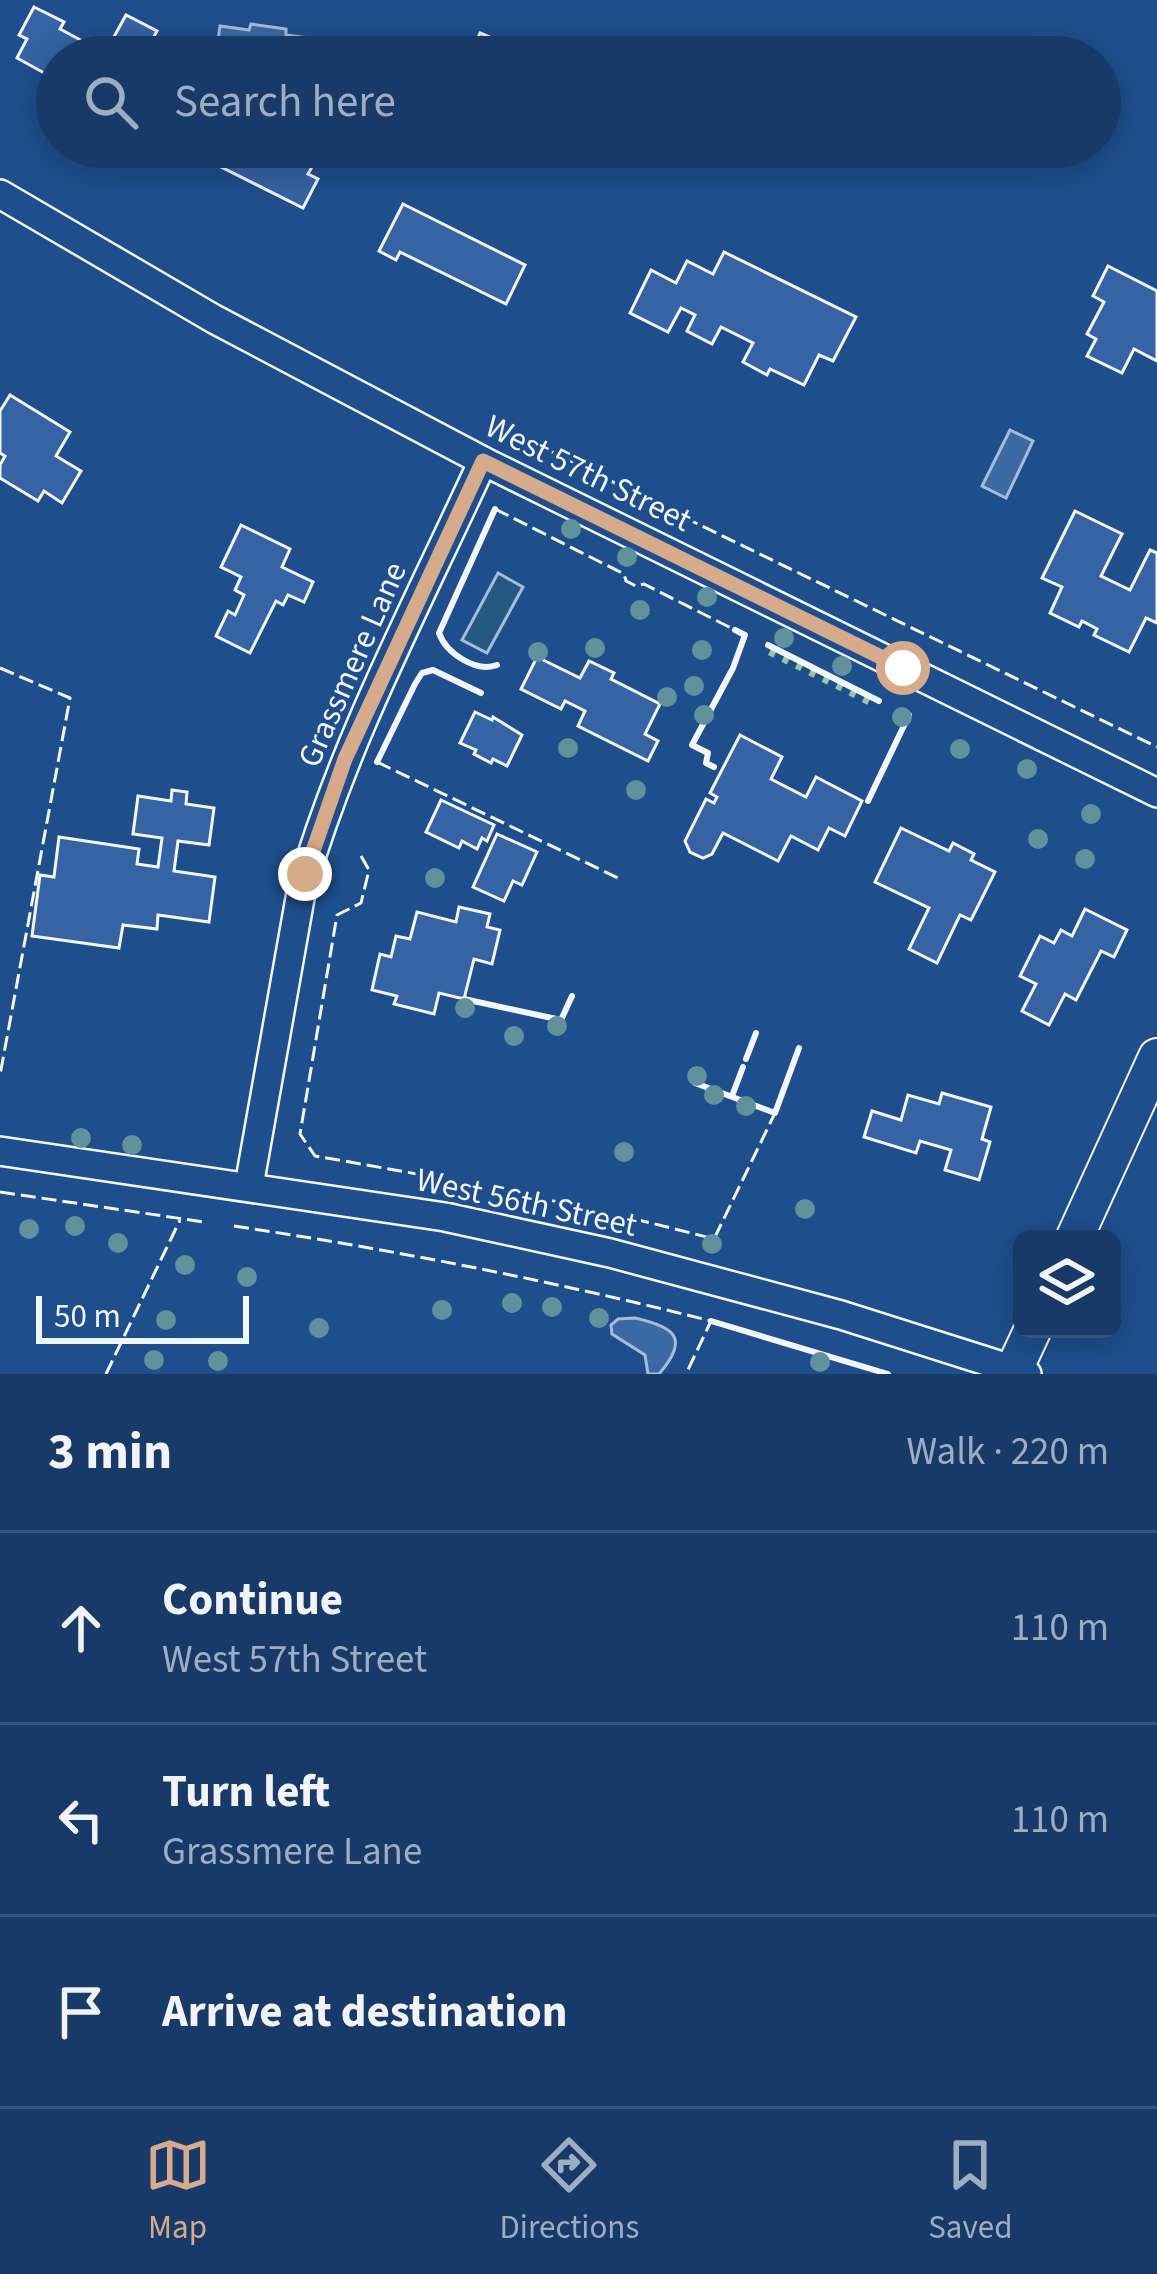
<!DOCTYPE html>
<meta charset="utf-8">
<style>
body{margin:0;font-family:"Source Sans 3",sans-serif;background:#20416f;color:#f1f3f6}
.controls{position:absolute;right:36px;bottom:36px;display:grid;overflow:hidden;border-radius:18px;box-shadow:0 6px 30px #0003}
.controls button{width:108px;height:108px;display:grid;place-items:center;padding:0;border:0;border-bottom:3px solid #36547d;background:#173a69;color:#f1f3f6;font:60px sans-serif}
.scale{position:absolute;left:36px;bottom:30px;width:213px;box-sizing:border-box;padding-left:12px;border:6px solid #f2f6ff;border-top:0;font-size:33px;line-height:42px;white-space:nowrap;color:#f2f6ff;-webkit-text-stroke:9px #1f4e8c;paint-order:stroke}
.stop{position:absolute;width:36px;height:36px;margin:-27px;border:9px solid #d6ab8b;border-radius:50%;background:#fff}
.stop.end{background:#d6ab8b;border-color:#fff;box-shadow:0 3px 12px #0008}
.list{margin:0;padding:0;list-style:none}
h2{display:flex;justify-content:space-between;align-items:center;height:156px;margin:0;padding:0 48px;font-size:51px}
h2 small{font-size:39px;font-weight:400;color:#9eadc0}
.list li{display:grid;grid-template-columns:78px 1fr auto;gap:36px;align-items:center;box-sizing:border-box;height:192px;padding:0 48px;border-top:3px solid #36547d}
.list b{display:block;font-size:45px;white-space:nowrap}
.list p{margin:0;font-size:39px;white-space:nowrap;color:#9eadc0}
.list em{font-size:39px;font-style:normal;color:#9eadc0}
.icon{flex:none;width:66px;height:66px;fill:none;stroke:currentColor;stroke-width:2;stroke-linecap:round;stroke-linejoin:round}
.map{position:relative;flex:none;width:1157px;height:1374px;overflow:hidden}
.search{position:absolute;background:#173a69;box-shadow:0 6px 30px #0003;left:36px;right:36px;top:36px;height:132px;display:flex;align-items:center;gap:30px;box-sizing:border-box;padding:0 42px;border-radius:66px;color:#9eadc0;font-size:45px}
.sheet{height:732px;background:#173a69}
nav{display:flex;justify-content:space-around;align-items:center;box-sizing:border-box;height:168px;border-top:3px solid #36547d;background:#173a69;font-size:33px;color:#9eadc0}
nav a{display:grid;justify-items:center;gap:6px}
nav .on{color:#d6ab8b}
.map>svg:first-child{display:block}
.green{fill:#245a82;stroke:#a8bbd7;stroke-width:3}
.water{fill:#3b69a3;stroke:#a8bbd7;stroke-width:3}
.building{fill:#3563a3;stroke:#f2f6ff;stroke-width:3}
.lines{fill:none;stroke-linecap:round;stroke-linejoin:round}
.minor-casing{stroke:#f2f6ff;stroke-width:32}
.secondary-casing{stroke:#f2f6ff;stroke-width:40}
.minor{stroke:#1f4e8c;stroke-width:27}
.secondary{stroke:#1f4e8c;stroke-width:36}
.hedge{stroke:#97c8a6;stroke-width:9;stroke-dasharray:6 9;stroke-linecap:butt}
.fence{stroke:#f2f6ff;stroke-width:3;stroke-dasharray:15 6;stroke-linecap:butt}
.wall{stroke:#f2f6ff;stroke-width:6}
.tree{fill:#61919a}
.route{stroke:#d6ab8b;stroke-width:15}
.labels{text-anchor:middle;stroke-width:9;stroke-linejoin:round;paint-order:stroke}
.street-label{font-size:33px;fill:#f2f6ff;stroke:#1f4e8c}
</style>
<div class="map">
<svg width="1157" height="1374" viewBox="0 0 1157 1374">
<rect width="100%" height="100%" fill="#1f4e8c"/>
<polygon class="green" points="498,573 523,587 487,653 462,640"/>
<g class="water">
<polygon points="251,24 286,29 286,35 317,39 314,57 254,57 246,56 246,50 217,47 220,26 249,30"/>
<polygon points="1010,430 1033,441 1006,498 982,486"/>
<path d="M635 1318C675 1327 690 1338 659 1374H648L645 1355 612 1334 611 1325 618 1319Z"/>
</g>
<g class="building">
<polygon points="34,7 64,22 60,29 105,53 126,15 157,31 143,57 57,57 57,80 17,58 27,39 19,35"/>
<polygon points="480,33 504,43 498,57 484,57 472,52"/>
<polygon points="189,147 292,147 288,155 312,167 308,174 318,179 303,208 187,150"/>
<polygon points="403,204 525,265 506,304 400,252 396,260 379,251"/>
<polygon points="724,252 856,317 833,361 819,355 804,385 770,369 767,375 743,362 753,343 721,327 712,344 687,331 695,315 681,308 668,332 630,313 651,270 676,283 687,261 713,274"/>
<polygon points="1108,266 1157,291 1157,361 1134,349 1122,373 1087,356 1096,339 1087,334 1104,302 1093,296"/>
<polygon points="10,395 70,432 56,456 81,471 62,503 44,491 38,501 0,478 0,465 5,456 0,453 0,411"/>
<polygon points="1075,511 1122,534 1101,576 1130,590 1150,550 1157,553 1157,623 1146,618 1129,652 1094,635 1097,629 1082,621 1079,627 1050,613 1062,587 1042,578"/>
<polygon points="241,525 290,549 282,567 313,582 304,602 288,595 283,605 276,601 250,653 216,636 228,611 235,615 244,595 235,590 241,577 221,567"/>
<polygon points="537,657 580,678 589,661 614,673 611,679 660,704 645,734 658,741 648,761 578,726 585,711 565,701 561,709 521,689"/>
<polygon points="475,712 492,720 493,717 522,735 507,766 493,759 491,763 474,754 476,750 460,743"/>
<polygon points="740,735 782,757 771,779 806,797 816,777 862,801 845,836 829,828 818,850 791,836 778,861 723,833 712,854 703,858 690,852 685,841 706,799 714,803 717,797 710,793"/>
<polygon points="172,790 187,792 186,804 214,808 209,845 178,841 174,871 215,877 209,922 158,915 157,929 123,925 119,948 32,936 40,875 54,877 59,837 139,849 137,864 158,867 162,838 133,834 138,796 171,801"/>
<polygon points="441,800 494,825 487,841 482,838 477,849 462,841 459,848 426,832"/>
<polygon points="901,828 949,851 953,843 974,854 971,860 995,872 971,920 960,915 937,963 909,949 929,908 875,882"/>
<polygon points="497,834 537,852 522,885 513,881 504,901 473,887"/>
<polygon points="459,907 490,914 487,927 500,930 492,964 474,959 464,999 439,993 434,1014 394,1004 397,996 372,990 380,954 391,957 396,936 410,939 417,912 456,922"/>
<polygon points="1085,909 1127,930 1114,957 1101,951 1076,1000 1065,994 1049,1025 1022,1011 1036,984 1020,976 1040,936 1054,943 1061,930 1072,936"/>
<polygon points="942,1093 991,1107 982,1139 990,1142 979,1180 945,1170 951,1150 920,1141 916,1153 864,1137 872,1111 901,1120 908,1095 939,1104"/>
</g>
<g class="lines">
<defs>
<g id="minor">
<polyline points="0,194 214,319 483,461 1157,793"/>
<polyline points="0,1151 445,1217 610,1253 841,1315 1027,1374"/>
<path d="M249 1186 302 887C345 739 419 601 483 461"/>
</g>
<g id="secondary">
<polyline points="1074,1239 1157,1057"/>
<polyline points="1012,1374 1033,1329"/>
</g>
</defs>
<use href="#minor" class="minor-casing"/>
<use href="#secondary" class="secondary-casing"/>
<use href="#minor" class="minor"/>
<use href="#secondary" class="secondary"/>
<polyline class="hedge" points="770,651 872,702"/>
<g class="fence">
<polyline points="512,432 639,495"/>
<polyline points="665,508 1157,747"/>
<polyline points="495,509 624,574 626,581 636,586 644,584 735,630"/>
<polyline points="0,668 70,698 0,1075"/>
<polyline points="377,762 618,878"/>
<path d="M361 856 369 870 361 903 337 915 300 1134 315 1156C449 1179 582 1204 714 1239L775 1113"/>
<polyline points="0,1192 204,1222"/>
<path d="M234 1226C395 1250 553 1281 711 1321L686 1374"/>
<polyline points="106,1374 180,1220"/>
</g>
<g class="wall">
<path d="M495 509 439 633C446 653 476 673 497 665"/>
<polyline points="768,645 879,701"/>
<polyline points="377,762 415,684 422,673 433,670 481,693"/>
<polyline points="714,767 706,763 708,753 692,745 733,668 745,635 735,630"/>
<polyline points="868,801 909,715 900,711"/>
<polyline points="464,999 561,1020 572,996"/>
<polyline points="746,1059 756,1033"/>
<polyline points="695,1083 775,1113 799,1048"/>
<polyline points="732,1096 743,1067"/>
<polyline points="711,1321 888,1374"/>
</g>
</g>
<g class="tree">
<circle cx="571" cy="529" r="10"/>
<circle cx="627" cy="557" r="10"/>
<circle cx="707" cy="597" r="10"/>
<circle cx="640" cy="610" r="10"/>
<circle cx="784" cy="638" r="10"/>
<circle cx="595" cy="648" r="10"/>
<circle cx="702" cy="650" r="10"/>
<circle cx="538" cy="652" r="10"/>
<circle cx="842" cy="666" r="10"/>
<circle cx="694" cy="686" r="10"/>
<circle cx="667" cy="697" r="10"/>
<circle cx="704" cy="715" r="10"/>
<circle cx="902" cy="717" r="10"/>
<circle cx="568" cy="748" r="10"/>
<circle cx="960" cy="749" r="10"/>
<circle cx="1027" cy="769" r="10"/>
<circle cx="636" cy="790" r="10"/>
<circle cx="1091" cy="814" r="10"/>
<circle cx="1038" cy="839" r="10"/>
<circle cx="1085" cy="859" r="10"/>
<circle cx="435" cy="878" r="10"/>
<circle cx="465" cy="1008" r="10"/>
<circle cx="557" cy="1026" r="10"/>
<circle cx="514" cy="1036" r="10"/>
<circle cx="697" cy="1076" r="10"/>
<circle cx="714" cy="1095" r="10"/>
<circle cx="746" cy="1106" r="10"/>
<circle cx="81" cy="1138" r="10"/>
<circle cx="132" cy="1145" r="10"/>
<circle cx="624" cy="1152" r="10"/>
<circle cx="805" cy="1209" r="10"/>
<circle cx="75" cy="1226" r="10"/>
<circle cx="29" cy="1229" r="10"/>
<circle cx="118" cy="1243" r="10"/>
<circle cx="712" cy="1244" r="10"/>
<circle cx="185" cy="1265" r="10"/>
<circle cx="247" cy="1277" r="10"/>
<circle cx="512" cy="1303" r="10"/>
<circle cx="552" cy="1307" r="10"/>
<circle cx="442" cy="1310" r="10"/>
<circle cx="599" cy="1318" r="10"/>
<circle cx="166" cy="1320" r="10"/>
<circle cx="319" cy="1328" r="10"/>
<circle cx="154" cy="1360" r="10"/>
<circle cx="218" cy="1361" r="10"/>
<circle cx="820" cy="1362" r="10"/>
</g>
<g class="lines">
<polyline class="route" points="305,874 345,759 483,461 903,668"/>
</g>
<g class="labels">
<g class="street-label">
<text transform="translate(589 472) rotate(26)" y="12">West 57th Street</text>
<text transform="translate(351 664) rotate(-66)" y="12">Grassmere Lane</text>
<text transform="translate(527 1201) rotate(12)" y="12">West 56th Street</text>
</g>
</g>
</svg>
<div class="controls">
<button><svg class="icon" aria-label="layers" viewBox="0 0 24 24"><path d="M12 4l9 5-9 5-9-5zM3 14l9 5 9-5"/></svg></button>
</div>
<div class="scale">50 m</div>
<div class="stop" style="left:903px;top:668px"></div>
<div class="stop end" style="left:305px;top:874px"></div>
<div class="search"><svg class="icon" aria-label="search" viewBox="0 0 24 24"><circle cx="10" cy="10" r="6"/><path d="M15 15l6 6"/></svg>Search here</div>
</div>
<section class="sheet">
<h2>3 min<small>Walk · 220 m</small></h2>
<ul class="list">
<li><svg class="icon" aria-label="ahead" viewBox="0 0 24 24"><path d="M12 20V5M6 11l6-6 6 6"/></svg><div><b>Continue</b><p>West 57th Street</p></div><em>110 m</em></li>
<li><svg class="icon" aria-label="left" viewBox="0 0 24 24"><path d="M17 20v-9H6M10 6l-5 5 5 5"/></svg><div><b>Turn left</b><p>Grassmere Lane</p></div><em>110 m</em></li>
<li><svg class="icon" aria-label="arrive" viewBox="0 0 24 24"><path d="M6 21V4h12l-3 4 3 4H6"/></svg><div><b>Arrive at destination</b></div></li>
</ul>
</section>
<nav>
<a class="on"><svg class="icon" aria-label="map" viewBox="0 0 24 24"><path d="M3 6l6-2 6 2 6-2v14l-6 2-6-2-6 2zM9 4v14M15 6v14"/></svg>Map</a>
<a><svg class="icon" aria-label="directions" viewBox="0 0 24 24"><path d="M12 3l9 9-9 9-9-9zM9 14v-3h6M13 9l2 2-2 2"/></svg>Directions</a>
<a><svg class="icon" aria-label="saved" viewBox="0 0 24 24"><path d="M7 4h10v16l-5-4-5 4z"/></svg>Saved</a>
</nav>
